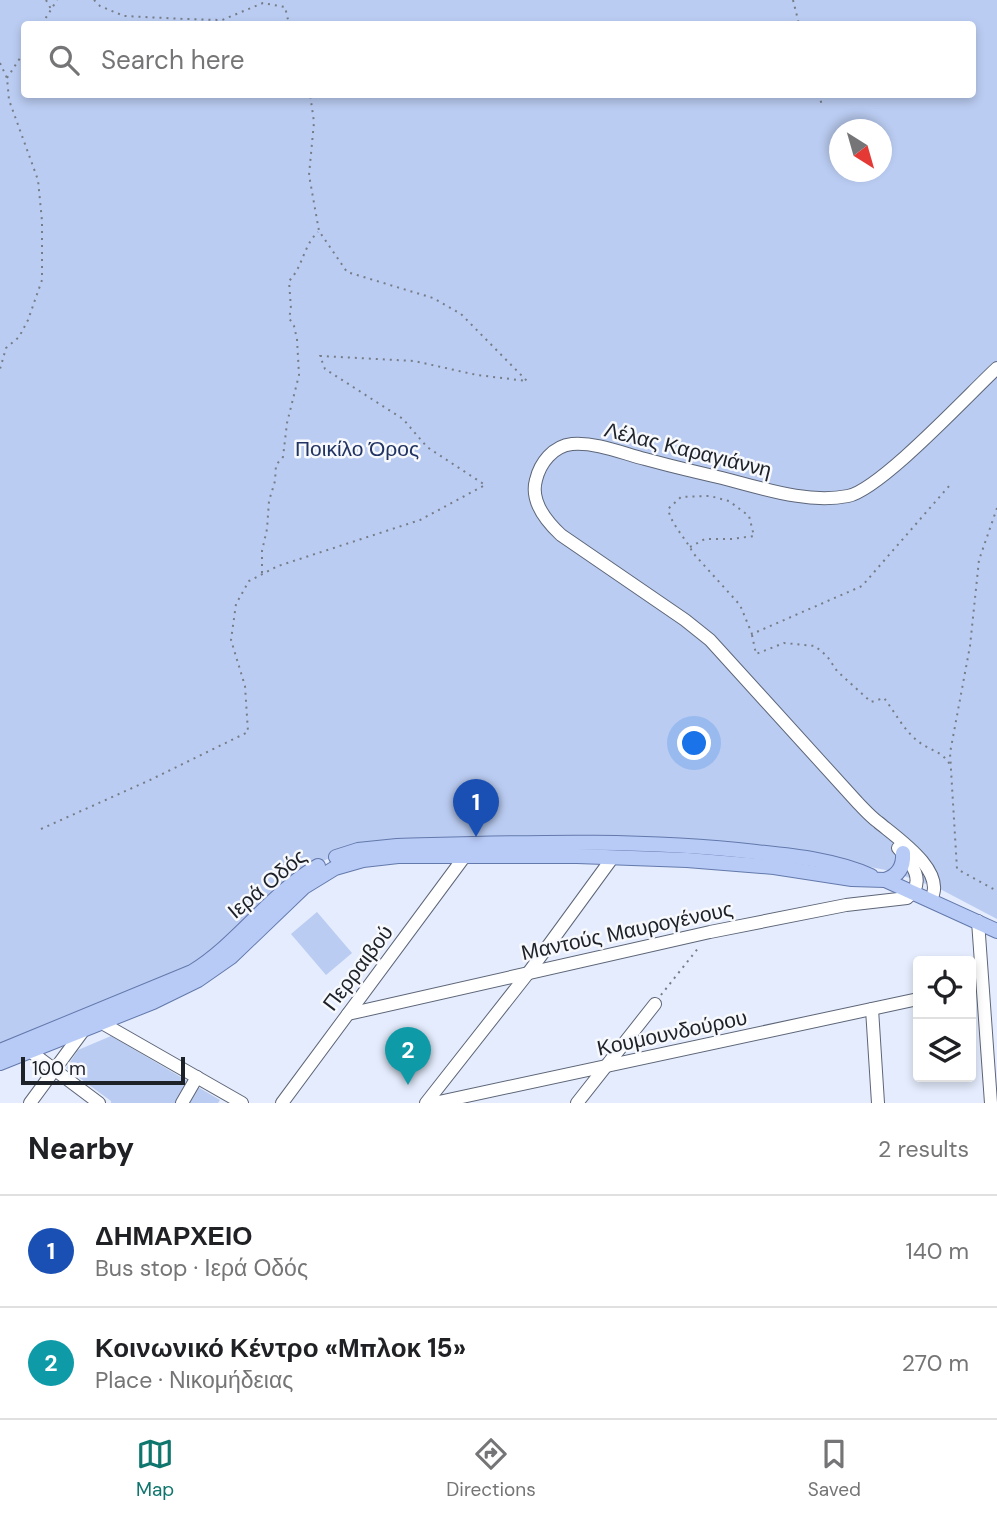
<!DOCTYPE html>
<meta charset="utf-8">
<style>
body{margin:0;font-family:"DM Sans",sans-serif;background:#f6f6f6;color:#202124}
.controls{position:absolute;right:21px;bottom:21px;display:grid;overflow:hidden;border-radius:7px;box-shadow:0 4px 10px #0003}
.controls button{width:63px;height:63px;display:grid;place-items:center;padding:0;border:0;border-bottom:2px solid #e0e0e0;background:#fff;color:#202124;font:35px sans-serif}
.compass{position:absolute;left:829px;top:119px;width:63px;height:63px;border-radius:50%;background:#fff;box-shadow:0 4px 10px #0003;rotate:143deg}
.scale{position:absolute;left:21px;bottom:18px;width:164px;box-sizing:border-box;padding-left:7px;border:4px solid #1d2128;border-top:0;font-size:19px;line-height:24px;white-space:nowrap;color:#1d2128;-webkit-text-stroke:5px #f7f9fd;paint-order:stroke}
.you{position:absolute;left:695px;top:744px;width:24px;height:24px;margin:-18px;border:5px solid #fff;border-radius:50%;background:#1a73e8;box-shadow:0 0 0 10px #1a73e833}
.badge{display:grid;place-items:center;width:46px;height:46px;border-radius:50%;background:#0f766e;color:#fff;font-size:23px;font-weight:700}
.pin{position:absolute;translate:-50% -58px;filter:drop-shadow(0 2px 4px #0008)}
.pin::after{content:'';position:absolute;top:37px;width:24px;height:21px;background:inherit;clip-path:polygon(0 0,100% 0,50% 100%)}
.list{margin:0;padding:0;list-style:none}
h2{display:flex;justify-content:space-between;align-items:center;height:91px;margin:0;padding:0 28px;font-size:30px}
h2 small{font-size:23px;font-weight:400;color:#757577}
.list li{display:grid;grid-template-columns:46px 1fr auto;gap:21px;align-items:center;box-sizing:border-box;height:112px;padding:0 28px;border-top:2px solid #e0e0e0}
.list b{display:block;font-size:26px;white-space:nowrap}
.list p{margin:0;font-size:23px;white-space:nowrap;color:#757577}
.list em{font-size:23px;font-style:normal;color:#757577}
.icon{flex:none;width:38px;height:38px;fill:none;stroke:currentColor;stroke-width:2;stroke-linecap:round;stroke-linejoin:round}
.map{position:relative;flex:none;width:997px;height:1103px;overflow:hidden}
.search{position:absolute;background:#fff;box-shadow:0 4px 10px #0003;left:21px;right:21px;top:21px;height:77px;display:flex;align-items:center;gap:18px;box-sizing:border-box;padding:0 24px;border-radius:7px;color:#757577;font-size:26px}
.sheet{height:315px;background:#fff}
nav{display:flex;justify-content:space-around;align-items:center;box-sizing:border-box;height:98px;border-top:2px solid #e0e0e0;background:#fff;font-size:19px;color:#757577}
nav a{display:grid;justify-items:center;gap:4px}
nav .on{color:#0f766e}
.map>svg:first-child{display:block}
.green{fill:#baccf2;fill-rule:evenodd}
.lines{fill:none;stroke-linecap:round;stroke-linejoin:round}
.minor-casing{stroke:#5d6678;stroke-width:14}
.major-casing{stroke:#6379ab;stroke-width:16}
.path{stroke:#777d88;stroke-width:2;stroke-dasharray:2 5;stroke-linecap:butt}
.minor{stroke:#fff;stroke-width:12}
.major{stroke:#b8cbf7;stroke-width:14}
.labels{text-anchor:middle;stroke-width:5;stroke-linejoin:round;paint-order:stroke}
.park-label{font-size:21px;fill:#213363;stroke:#f7f9fd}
.street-label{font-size:21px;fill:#1d2128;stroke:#f7f9fd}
</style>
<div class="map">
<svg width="997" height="1103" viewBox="0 0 997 1103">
<rect width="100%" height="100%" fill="#e4ecfd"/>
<g class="green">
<path d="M0 0H997V919L942 890 891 871 802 854 666 839 345 851 312 866 192 966 0 1048ZM24 24H972V94H24ZM839 130H881V172H839Z"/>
<polygon points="317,912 352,953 326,975 291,934"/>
<polygon points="111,1036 220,1100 218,1103 111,1103 111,1101 66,1068 78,1050"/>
</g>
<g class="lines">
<defs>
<g id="minor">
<path d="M931 899C947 871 896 837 878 822 870 816 864 809 858 803L710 640 685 620 561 535C546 521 530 501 536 480 540 463 553 446 572 444 596 442 622 453 645 459 670 466 696 472 722 478 762 488 807 504 848 496 881 489 968 395 997 368"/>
<polyline points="978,921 991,1103"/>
<polyline points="872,1009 878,1103"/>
<path d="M348 1014 710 932 846 905 907 898C927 882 912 863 898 848"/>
<polyline points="102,1023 242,1103"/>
<polyline points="31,1052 99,1103"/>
<polyline points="30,1103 83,1031"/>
<polyline points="182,1103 197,1077"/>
<polyline points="282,1103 465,856"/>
<polyline points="426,1103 529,972 613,857"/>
<polyline points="434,1103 918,999"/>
<polyline points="577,1103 655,1004"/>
</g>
<g id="major">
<path d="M336 857 358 850 397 846C517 843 637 838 756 852 794 856 836 860 871 876"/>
<path d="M885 880C898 876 904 867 903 853"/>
<path d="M0 1051 192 972C239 943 270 894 318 866"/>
<polyline points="0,1063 153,1002 198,980 231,957 304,887 335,868 363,860 398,856 577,856 687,860 774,867 852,879 885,880 997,931"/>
</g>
</defs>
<use href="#minor" class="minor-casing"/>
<use href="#major" class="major-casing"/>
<g class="path">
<polyline points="46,0 51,9"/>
<polyline points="94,0 100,6 124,16 185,19 222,20 263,3 285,7 289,24"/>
<polyline points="793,0 799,24"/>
<polyline points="42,24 57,0"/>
<polyline points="0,63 7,78 9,100 38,180 42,221 42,280 28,320 19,337 6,348 0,369"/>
<polyline points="7,78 24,52"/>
<polyline points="819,94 822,106"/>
<polyline points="997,508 979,560 970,646 950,753 957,869 997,891"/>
<path d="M690 547 705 539H732L754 536 749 516 729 501 710 496 681 497 668 509C672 526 685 537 693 553L740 605 752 634 862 586 949 486"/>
<path d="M262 573V551L267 529 269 501 275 481 276 465 283 457 287 423 299 375 297 339 294 326 289 318 291 309 289 281C303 267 303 246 318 232"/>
<path d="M752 635 756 654 784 643 815 646 827 656 837 671 871 702 884 698C895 712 904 731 919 742 929 750 944 752 950 765"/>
<polyline points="41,829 150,780 248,732 245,686 231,640 236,604 249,581 278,566 420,520 485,485 427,447 403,419 325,369 320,356 414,361 477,375 527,381 461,314 433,298 347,272 319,231 309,175 314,122 310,94"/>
<polyline points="661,995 699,947"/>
</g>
<use href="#minor" class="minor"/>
<use href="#major" class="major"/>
</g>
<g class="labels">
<g class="park-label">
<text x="357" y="456">Ποικίλο Όρος</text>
</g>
<g class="street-label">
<text transform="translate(688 450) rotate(14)" y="7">Λέλας Καραγιάννη</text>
<text transform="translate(267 884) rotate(-40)" y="7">Ιερά Οδός</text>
<text transform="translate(627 931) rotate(-12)" y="7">Μαντούς Μαυρογένους</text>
<text transform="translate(358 968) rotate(-53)" y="7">Περραιβού</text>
<text transform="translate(672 1033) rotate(-12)" y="7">Κουμουνδούρου</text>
</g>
</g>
</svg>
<div class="controls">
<button><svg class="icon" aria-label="locate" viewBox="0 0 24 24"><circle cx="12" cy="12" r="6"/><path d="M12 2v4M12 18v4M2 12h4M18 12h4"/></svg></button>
<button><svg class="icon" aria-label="layers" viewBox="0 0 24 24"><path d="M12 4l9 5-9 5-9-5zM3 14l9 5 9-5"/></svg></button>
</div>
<svg class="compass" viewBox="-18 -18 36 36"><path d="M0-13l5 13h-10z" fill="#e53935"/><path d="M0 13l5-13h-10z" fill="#757577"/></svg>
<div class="scale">100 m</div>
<div class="you"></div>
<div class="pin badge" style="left:476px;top:837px;background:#1a4fb4">1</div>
<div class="pin badge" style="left:408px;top:1085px;background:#0f9aa8">2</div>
<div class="search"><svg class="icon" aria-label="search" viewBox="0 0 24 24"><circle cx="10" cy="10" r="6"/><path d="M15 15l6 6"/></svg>Search here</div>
</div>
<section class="sheet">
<h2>Nearby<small>2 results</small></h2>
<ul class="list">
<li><span class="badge" style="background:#1a4fb4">1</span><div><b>ΔΗΜΑΡΧΕΙΟ</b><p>Bus stop · Ιερά Οδός</p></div><em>140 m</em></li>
<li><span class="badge" style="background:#0f9aa8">2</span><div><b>Κοινωνικό Κέντρο «Μπλοκ 15»</b><p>Place · Νικομήδειας</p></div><em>270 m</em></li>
</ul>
</section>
<nav>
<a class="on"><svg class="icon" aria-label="map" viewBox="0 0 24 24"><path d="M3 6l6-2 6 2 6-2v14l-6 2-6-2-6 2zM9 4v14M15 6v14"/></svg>Map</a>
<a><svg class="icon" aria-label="directions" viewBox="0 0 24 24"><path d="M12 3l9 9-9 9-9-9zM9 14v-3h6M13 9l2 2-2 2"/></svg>Directions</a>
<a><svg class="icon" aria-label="saved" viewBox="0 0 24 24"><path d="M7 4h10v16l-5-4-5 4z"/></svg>Saved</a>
</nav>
